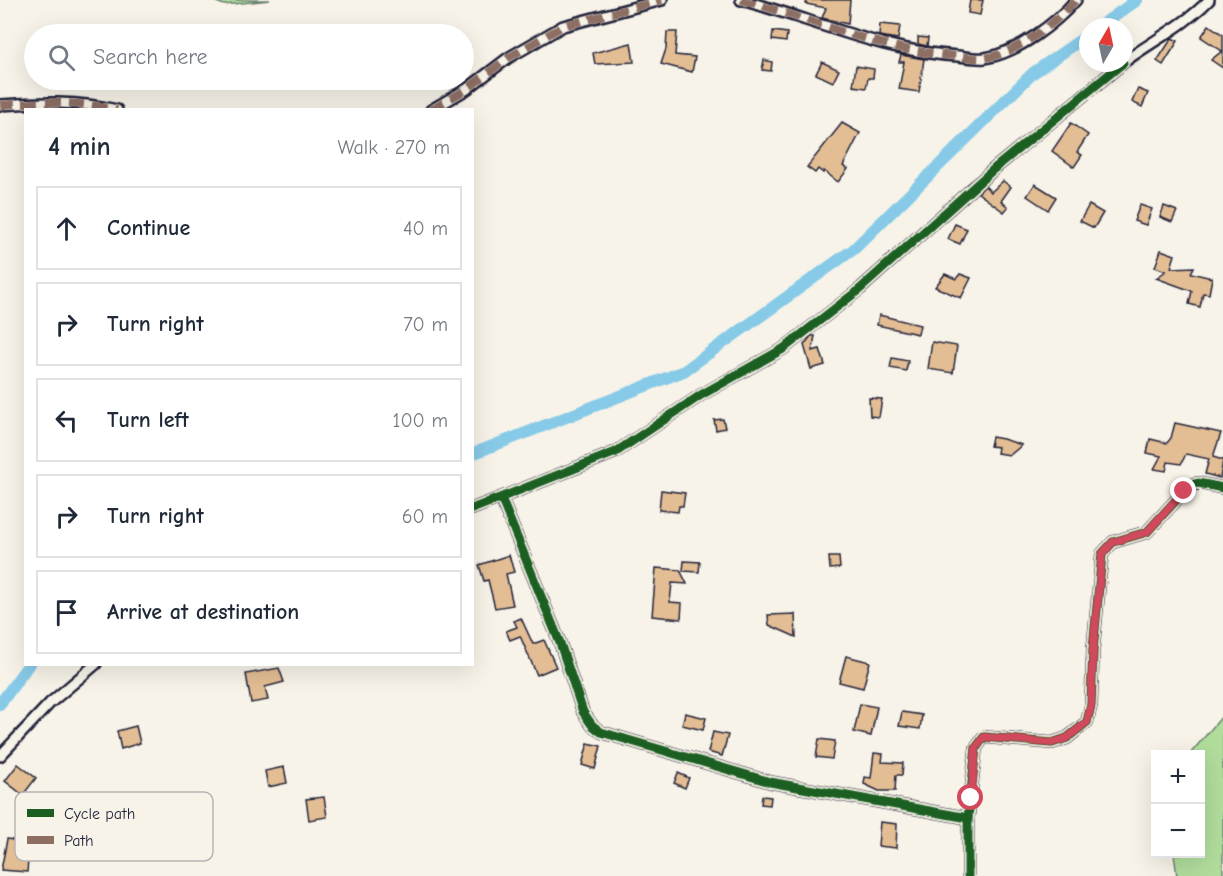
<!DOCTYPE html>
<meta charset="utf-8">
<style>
body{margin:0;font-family:"Comic Neue",sans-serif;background:#f2f2f3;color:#1f2937}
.controls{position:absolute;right:18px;bottom:18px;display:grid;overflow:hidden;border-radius:0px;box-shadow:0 6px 24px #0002}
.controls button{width:54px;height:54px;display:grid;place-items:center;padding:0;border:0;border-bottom:2px solid #e0e1e3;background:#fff;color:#1f2937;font:30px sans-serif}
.compass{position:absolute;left:1079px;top:18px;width:54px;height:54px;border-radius:50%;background:#fff;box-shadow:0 6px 24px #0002;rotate:9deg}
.stop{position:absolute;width:18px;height:18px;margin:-14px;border:4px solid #d1495b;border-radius:50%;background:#fff}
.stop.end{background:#d1495b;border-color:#fff;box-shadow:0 2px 6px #0008}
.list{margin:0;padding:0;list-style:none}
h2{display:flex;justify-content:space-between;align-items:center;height:78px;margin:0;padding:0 24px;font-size:26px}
h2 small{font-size:20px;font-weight:400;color:#747a83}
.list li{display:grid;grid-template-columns:39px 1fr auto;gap:18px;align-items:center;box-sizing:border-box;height:84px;margin:0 12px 12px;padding:0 12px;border:2px solid #e0e1e3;border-radius:0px}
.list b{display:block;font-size:22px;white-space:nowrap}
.list em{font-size:20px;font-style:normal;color:#747a83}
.icon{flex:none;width:33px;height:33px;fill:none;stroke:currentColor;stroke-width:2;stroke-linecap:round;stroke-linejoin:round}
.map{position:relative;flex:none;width:1223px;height:876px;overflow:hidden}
.search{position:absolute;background:#fff;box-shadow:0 6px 24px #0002;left:24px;top:24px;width:450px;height:66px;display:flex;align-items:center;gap:15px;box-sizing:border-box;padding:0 21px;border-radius:33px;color:#747a83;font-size:22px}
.panel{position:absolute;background:#fff;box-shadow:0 6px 24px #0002;left:24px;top:108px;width:450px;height:558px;border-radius:0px}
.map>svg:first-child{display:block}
.green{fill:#b0dd9c;stroke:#69806c;stroke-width:1.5}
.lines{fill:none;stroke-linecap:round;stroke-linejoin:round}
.canal{stroke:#87cae8;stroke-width:12}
.building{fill:#e3bd93;stroke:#22223b;stroke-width:1.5}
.minor-casing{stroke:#22223b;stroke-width:14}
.minor{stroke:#f7f3e8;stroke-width:9}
.quiet{stroke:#8d6e63;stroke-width:8;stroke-dasharray:15 8;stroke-linecap:butt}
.cycleway-casing{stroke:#f7f3e8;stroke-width:13}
.cycleway{stroke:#1b5e20;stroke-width:9}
.route{stroke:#d1495b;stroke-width:8}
.key{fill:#f7f3e8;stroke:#b7b4b4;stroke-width:1.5}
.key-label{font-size:16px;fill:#22223b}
</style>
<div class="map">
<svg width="1223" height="876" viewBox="0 0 1223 876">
<rect width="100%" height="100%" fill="#f7f3e8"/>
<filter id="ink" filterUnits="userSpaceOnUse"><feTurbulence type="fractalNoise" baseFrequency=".0167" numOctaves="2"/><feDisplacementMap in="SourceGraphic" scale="12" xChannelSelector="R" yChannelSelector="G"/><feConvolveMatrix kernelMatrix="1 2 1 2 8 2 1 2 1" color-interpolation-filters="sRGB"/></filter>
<g filter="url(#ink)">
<g class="green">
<polygon points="211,0 270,0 224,5"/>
<polygon points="1223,715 1223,876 1177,876 1174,854 1200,854 1200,754 1190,754"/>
</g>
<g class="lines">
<g class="canal">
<polyline points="1099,27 1137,0"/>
<polyline points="472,454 684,371 854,249 1033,73 1088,35"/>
<polyline points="0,704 29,664"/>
</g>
</g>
<g class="building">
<polygon points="807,0 850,0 848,24 822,18 826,8 806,4"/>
<polygon points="970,0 983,0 980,15 968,13"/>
<polygon points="880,24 900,26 898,39 879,36"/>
<polygon points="1209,25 1223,35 1223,68 1211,60 1222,51 1201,37"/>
<polygon points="773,31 787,33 786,42 772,40"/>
<polygon points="667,32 677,32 675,55 695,57 692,72 661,64 666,49"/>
<polygon points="918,37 928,38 927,46 918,44"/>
<polygon points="1172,38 1178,41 1163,65 1157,61"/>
<polygon points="631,43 634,62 595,64 593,53"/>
<polygon points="901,55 924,59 919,92 899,89 904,62 899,62"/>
<polygon points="764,60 772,62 771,71 762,70"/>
<polygon points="822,62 839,70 833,82 816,74"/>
<polygon points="856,66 874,69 873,78 868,78 866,88 853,86"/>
<polygon points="1138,89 1148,93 1142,107 1132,102"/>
<polygon points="842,123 860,133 843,166 848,169 838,182 824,171 823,173 818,169 815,173 807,167"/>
<polygon points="1071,123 1088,135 1077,152 1082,155 1074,167 1052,151"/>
<polygon points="1003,181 1011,187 1001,201 1008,207 1004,212 978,193 985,186 991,192"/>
<polygon points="1035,184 1056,197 1048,210 1027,196"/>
<polygon points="1089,205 1103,213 1094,228 1080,221"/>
<polygon points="1140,205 1152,209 1146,225 1134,221"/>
<polygon points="1164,206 1177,211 1172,222 1160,217"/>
<polygon points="955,224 967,229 960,244 948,239"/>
<polygon points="1161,250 1175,255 1171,268 1194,267 1191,273 1212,278 1209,294 1203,293 1200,307 1189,304 1192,291 1156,278 1166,271 1155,267"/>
<polygon points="945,274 956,279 960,274 971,278 961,298 935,287"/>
<polygon points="879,315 920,325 918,334 877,325"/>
<polygon points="811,336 815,336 812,351 820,349 825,365 811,369 804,345"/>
<polygon points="932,342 957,346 953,373 928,369"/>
<polygon points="892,358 908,361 906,371 890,368"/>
<polygon points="869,398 882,399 879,417 870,416"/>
<polygon points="723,419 725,428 716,430 714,420"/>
<polygon points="1175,423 1221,433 1213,457 1223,460 1220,478 1205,474 1209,459 1186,454 1181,464 1168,462 1166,471 1154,469 1161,456 1147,453 1150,439 1167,443 1171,438"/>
<polygon points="992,437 1003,439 1022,445 1010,455 997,453 998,447 990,446"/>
<polygon points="661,490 685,493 683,506 679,506 678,512 659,510"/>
<polygon points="509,555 514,572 506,574 513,605 495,608 488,580 484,581 479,565"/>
<polygon points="829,557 839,557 840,568 830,569"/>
<polygon points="684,561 700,562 699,572 683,571"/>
<polygon points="656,568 680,570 687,584 672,583 670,602 682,603 681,619 652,616"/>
<polygon points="795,614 796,637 769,625 768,615"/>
<polygon points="521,618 533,644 544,640 556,667 537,675 520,636 510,640 506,631 517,627 514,621"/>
<polygon points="846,656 870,662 863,688 839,682"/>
<polygon points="279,668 284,682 265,687 268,700 251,703 246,674"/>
<polygon points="860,704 877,707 871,736 854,732"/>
<polygon points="902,712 922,715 920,729 899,726"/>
<polygon points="685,713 706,718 703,730 682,725"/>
<polygon points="136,726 140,743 121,749 117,731"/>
<polygon points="713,732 728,735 722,756 708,752"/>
<polygon points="819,739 835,741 832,759 816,757"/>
<polygon points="588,743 601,746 595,769 582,765"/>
<polygon points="874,753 883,754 882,762 903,763 902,775 896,775 895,791 879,791 864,784 865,777 871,778"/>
<polygon points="18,764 36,778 23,795 5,781"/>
<polygon points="284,767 287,783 268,787 265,771"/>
<polygon points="678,773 689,778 685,788 674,783"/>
<polygon points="762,796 771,797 770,805 761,804"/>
<polygon points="324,797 327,817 309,820 306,799"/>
<polygon points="880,822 897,824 896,848 878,846"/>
<polygon points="7,839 19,841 18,848 37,851 35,862 28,861 27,872 1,870"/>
</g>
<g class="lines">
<defs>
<g id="minor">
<path d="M741 0C813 19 883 52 958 56 966 57 977 59 985 58 1017 53 1055 24 1076 0"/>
<path d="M1124 62C1152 41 1184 26 1209 0"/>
<path d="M0 105C39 102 79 101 117 110"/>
<polyline points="431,110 467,89 508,58 563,26 662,0"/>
<polyline points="501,498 560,643 583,712 592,725 601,732 770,782 968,818"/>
<polyline points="472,509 616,452 701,395 783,349 860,289 995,168 1123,63"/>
<polyline points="0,756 50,703 96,664"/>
<polyline points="968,876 968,818 976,748 984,737 1052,743 1067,738 1087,722 1091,705 1093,650 1102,554 1113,542 1147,532 1190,485 1198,483 1223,488"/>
</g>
</defs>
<use href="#minor" class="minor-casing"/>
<use href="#minor" class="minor"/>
<g class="quiet">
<path d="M741 0C813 19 883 52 958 56 966 57 977 59 985 58 1017 53 1055 24 1076 0"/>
<path d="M0 105C39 102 79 101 117 110"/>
<polyline points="431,110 467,89 508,58 563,26 662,0"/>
</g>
<defs>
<g id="cycleway">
<polyline points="501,498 560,643 583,712 592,725 601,732 770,782 968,818"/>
<polyline points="472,509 616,452 701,395 783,349 860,289 995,168 1123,63"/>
<polyline points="968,876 968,818 976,748 984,737 1052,743 1067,738 1087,722 1091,705 1093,650 1102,554 1113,542 1147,532 1190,485 1198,483 1223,488"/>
</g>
</defs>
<use href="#cycleway" class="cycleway-casing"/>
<use href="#cycleway" class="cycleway"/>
</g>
</g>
<g class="lines" filter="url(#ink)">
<polyline class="route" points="971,798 976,748 984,737 1052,743 1067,738 1087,722 1091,705 1093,650 1102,554 1113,542 1147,532 1184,491"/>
</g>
<rect x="15" y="792" width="198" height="69" rx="9" class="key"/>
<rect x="27" y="809" width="27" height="8" fill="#1b5e20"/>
<rect x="27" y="836" width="27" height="8" fill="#8d6e63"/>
<g class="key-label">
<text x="64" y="819">Cycle path</text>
<text x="64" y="846">Path</text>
</g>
</svg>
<div class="controls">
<button>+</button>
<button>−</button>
</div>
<svg class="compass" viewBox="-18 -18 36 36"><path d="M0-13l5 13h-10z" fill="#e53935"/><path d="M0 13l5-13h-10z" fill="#747a83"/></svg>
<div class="stop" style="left:971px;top:798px"></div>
<div class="stop end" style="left:1184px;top:491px"></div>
<div class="search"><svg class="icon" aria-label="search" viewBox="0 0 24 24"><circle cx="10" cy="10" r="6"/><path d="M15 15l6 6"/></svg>Search here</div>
<section class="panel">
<h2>4 min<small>Walk · 270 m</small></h2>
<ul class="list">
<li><svg class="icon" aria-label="ahead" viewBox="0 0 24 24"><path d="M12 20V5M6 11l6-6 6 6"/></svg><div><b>Continue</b></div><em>40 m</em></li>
<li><svg class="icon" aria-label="right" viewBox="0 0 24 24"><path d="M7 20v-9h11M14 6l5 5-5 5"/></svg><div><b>Turn right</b></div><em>70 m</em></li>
<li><svg class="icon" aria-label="left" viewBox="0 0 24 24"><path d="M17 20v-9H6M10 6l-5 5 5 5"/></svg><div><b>Turn left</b></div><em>100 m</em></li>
<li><svg class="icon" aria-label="right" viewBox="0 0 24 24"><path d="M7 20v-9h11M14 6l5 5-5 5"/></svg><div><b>Turn right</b></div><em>60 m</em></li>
<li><svg class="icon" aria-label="arrive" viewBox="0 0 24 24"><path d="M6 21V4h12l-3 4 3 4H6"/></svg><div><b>Arrive at destination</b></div></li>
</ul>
</section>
</div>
